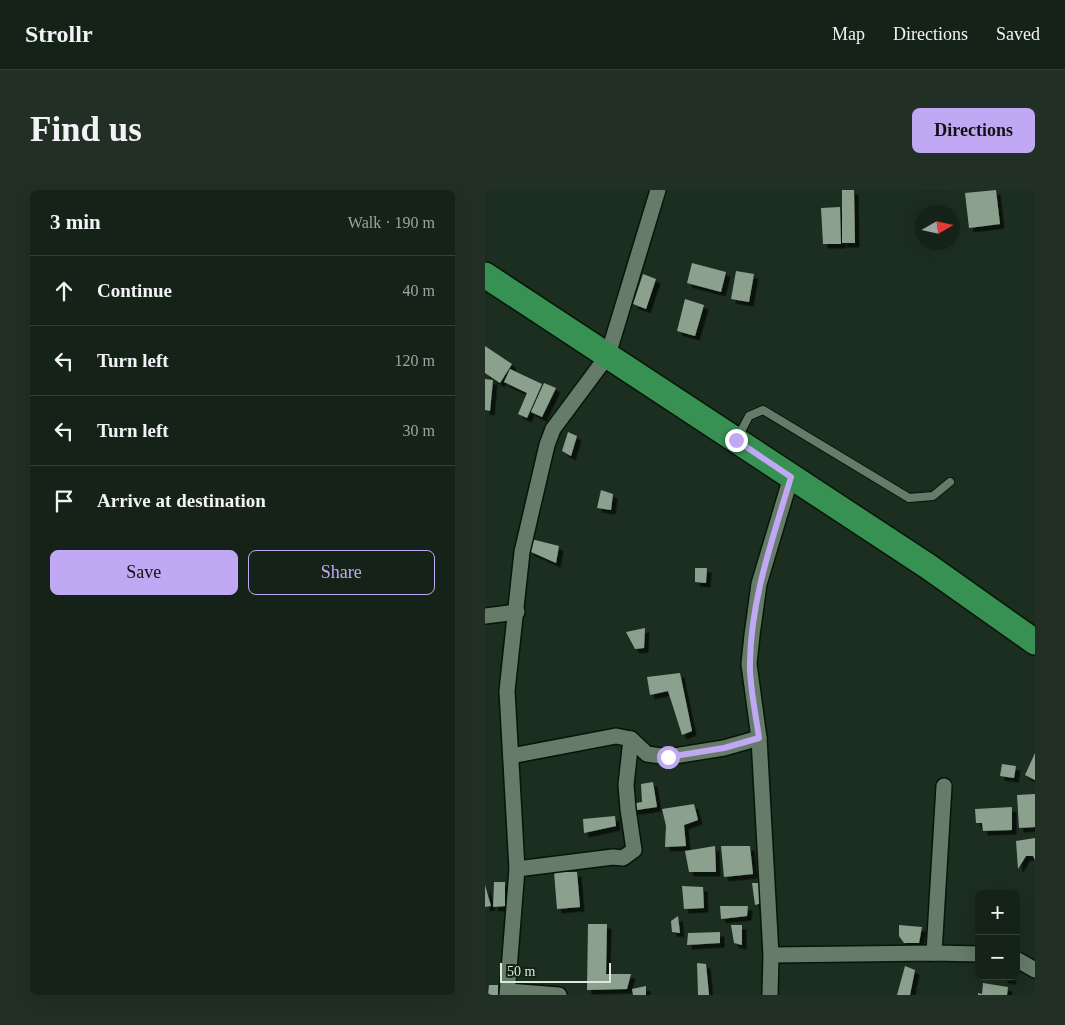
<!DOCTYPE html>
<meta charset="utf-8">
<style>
body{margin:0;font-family:Georgia,serif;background:#222f24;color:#f1f3f6}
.controls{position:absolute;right:15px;bottom:15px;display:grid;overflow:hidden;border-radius:8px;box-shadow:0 5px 20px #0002}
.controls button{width:45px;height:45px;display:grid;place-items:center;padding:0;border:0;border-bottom:1px solid #343f36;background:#152217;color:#f1f3f6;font:25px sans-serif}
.compass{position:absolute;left:430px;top:15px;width:45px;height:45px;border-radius:50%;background:#152217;box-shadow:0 5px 20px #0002;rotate:81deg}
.scale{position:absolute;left:15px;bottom:12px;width:111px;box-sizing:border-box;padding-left:5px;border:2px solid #dde8de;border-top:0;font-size:14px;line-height:18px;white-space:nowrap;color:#dde8de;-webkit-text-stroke:4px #132415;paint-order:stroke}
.stop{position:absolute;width:15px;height:15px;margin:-11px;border:4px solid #c0a8f4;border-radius:50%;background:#fff}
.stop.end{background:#c0a8f4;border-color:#fff;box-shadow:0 1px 5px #0008}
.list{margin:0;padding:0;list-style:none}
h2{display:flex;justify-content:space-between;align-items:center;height:65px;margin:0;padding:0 20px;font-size:21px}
h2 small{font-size:16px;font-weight:400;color:#9da4a1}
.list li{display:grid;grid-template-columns:32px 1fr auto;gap:15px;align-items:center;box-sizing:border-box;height:70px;padding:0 20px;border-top:1px solid #343f36}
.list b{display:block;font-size:19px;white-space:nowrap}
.list em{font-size:16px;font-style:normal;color:#9da4a1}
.actions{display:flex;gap:10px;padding:15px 20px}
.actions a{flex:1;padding:11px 0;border:1px solid #c0a8f4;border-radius:8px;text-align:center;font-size:18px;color:#c0a8f4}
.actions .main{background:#c0a8f4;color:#111}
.icon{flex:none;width:28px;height:28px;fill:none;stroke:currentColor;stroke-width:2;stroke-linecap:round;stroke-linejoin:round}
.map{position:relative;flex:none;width:550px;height:805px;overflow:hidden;border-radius:8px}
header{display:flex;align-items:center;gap:30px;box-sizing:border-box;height:70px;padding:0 25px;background:#152217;border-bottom:1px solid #343f36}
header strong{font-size:24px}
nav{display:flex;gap:28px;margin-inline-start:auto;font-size:18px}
.intro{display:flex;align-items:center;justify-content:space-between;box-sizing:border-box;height:120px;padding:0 30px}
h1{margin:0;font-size:35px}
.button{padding:12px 22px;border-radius:8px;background:#c0a8f4;color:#111;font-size:18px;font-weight:700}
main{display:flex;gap:30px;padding:0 30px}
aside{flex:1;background:#152217;border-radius:8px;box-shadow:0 5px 20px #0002}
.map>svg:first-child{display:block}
.building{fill:#8ba08d;filter:url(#shadow)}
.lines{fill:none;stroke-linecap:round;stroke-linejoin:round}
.service-casing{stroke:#061608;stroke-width:10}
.minor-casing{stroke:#061608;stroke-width:18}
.primary-casing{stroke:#061608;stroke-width:28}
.service{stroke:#677b69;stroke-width:8}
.minor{stroke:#677b69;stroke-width:15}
.primary{stroke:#379152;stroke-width:25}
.route{stroke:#c0a8f4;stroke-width:6}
</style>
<header>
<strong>Strollr</strong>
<nav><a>Map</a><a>Directions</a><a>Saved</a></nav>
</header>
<div class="intro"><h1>Find us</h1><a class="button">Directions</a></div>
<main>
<aside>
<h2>3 min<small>Walk · 190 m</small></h2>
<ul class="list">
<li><svg class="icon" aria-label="ahead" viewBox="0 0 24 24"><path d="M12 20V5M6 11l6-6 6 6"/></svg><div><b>Continue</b></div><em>40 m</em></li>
<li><svg class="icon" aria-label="left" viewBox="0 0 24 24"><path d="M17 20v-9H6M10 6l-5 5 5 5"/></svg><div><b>Turn left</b></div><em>120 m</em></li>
<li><svg class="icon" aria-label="left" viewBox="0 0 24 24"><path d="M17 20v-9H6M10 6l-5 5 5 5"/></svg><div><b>Turn left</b></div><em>30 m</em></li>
<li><svg class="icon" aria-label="arrive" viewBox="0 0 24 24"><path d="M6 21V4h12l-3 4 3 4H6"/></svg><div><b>Arrive at destination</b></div></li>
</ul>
<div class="actions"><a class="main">Save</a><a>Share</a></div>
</aside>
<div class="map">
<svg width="550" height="805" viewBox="0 0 550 805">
<defs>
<filter id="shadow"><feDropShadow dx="4.5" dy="4.5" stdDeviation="0" flood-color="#0009"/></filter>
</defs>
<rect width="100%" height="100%" fill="#1c2e1f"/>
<g class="building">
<polygon points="357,0 369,0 370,53 357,53"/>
<polygon points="511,0 515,34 484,38 480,3"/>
<polygon points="355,17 356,54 338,54 336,18"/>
<polygon points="207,73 241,82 236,102 202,93"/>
<polygon points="251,81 269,84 264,112 246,109"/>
<polygon points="158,84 171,89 161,119 148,114"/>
<polygon points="200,109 219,115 210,146 192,141"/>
<polygon points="0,156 27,174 15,193 0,183"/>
<polygon points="25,179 57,194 42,228 33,224 42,203 19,192"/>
<polygon points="0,189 8,190 5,221 0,220"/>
<polygon points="59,193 71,198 57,227 46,222"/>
<polygon points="83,242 92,246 86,266 77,261"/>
<polygon points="116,300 128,304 126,320 112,318"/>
<polygon points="46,349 74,356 71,373 44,361"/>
<polygon points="210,378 222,378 221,393 210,392"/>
<polygon points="160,438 159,458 150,459 141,442"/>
<polygon points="195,483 207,541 197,545 183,501 165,505 162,487"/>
<polygon points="550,563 550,590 540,585"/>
<polygon points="517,574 531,576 529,588 515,586"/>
<polygon points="168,592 172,617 145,621 145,614 157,612 156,594"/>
<polygon points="550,604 550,637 534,638 532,605"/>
<polygon points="209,614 213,630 199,635 201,656 180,657 181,636 177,619"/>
<polygon points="527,617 527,640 498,641 497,633 491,633 490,619"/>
<polygon points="130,626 131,636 99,643 98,629"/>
<polygon points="550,648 550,670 548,666 541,666 533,679 531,651"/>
<polygon points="230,656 231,682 204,682 200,661"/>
<polygon points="236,656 265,656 268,684 239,687"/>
<polygon points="69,682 92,682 95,717 72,719"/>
<polygon points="9,692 20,692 20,716 8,717"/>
<polygon points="267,693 274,693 277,713 270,715"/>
<polygon points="0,695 6,716 0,717"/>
<polygon points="197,696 218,697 219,718 199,719"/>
<polygon points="235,716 263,716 262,726 236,729"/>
<polygon points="193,726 195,743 187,742 186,731"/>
<polygon points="103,734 122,734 121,784 146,784 142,799 102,800"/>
<polygon points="246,735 257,735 257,755 249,753"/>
<polygon points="414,735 437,737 434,753 419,753 414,746"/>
<polygon points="235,742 235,753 202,755 203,743"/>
<polygon points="212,773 221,774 224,805 213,805"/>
<polygon points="420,776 430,780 425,805 412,805"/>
<polygon points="518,786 527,786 526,790 518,789"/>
<polygon points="498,793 523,797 522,805 493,805 493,803 497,804"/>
<polygon points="4,795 13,795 13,805 3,805"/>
<polygon points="161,796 161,805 148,805 147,799"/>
</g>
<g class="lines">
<defs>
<polyline id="service" points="253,247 264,226 278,220 424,308 448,306 465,292"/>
<g id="minor">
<polyline points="0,426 32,422"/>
<polyline points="26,566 131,546 146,549 162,564 183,567 239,558 274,548"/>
<polyline points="32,679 128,667 138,668 149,660 143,619 141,595 146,549"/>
<polyline points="449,763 459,596"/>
<polyline points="286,765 449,763 494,764"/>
<polyline points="531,769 550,780"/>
<polyline points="23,801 74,805"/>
<polyline points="22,805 32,679 22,501 37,362 62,255 68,239 123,165 173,0"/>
<polyline points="285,805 286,765 274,548 264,474 267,445 274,394 306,287"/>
</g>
<polyline id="primary" points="0,85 444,377 550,452"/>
</defs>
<use href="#service" class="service-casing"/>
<use href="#minor" class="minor-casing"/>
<use href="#primary" class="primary-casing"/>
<use href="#service" class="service"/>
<use href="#minor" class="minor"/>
<use href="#primary" class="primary"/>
</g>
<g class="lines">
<path class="route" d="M183 567 239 558 274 548C271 525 264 494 265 472 266 408 288 348 306 287L251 250"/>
</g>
</svg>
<div class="controls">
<button>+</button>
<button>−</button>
</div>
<svg class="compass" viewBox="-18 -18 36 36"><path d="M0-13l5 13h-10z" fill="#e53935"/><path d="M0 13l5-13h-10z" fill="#9da4a1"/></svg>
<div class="scale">50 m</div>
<div class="stop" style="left:183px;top:567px"></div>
<div class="stop end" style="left:251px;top:250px"></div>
</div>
</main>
